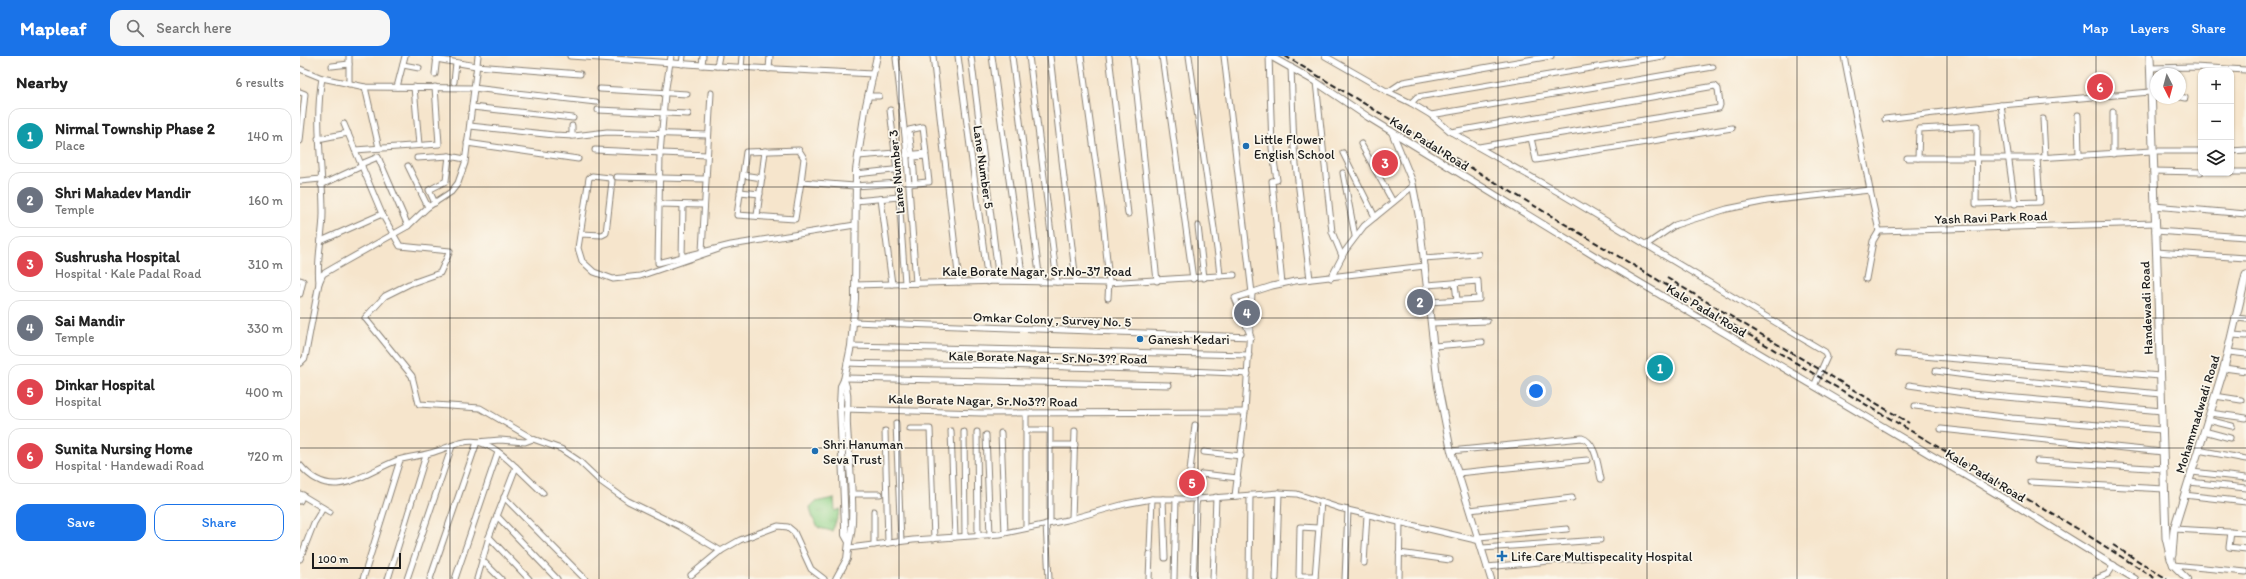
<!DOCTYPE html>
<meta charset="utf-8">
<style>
body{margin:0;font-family:Itim,sans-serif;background:#f6f6f6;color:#222}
.controls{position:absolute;right:12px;top:12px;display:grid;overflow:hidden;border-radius:8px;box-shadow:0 1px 3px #0004}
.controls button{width:36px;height:36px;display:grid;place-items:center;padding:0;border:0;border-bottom:1px solid #e0e0e0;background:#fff;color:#222;font:20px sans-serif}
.compass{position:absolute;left:1850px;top:12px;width:36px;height:36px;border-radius:50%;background:#fff;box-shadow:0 1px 3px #0004;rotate:174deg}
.scale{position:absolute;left:12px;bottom:10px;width:89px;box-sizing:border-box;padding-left:4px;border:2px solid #1c1c1c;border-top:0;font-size:11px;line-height:14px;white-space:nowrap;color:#1c1c1c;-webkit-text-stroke:3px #fbf7ec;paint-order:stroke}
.you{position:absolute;left:1236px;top:335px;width:14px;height:14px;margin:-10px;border:3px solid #fff;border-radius:50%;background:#1a73e8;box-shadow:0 0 0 6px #1a73e833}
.badge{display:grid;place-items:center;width:26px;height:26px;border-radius:50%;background:#1a73e8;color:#fff;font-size:13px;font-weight:700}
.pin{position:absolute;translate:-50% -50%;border:2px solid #fff;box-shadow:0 1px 4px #0006}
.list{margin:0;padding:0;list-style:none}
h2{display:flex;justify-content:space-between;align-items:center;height:52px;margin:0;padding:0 16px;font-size:17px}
h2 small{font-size:13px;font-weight:400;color:#767676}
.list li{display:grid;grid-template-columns:26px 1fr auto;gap:12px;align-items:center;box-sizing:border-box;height:56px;margin:0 8px 8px;padding:0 8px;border:1px solid #e0e0e0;border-radius:12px}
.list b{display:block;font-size:15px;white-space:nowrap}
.list p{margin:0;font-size:13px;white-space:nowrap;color:#767676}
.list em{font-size:13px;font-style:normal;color:#767676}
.actions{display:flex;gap:8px;padding:12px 16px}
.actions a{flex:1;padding:9px 0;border:1px solid #1a73e8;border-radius:12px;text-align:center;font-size:14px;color:#1a73e8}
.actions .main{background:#1a73e8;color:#fff}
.icon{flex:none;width:22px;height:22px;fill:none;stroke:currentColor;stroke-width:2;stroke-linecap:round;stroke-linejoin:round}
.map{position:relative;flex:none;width:1946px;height:523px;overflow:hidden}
header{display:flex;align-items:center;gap:24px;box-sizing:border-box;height:56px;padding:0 20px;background:#1a73e8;color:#fff}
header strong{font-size:19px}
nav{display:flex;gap:22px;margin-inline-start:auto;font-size:14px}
.search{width:280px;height:36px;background:#f6f6f6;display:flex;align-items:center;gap:10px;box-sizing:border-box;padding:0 14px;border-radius:12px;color:#767676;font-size:15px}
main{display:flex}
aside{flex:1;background:#fff}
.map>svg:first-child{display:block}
.park{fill:url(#park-tufts);stroke:#567752}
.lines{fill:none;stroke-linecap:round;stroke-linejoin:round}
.minor-casing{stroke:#898074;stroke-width:7}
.tertiary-casing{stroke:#898074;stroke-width:8}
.secondary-casing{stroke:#898074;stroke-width:9}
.minor{stroke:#fff;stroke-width:5}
.tertiary{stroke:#fff;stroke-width:6}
.secondary{stroke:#fff;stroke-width:7}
.rail{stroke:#1c1c1c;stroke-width:2;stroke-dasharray:6 3;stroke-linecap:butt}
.grid{fill:none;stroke:#1c1c1c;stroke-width:1;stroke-opacity:0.55}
.poi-dot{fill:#1f6fb2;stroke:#fbf7ec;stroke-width:1.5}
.labels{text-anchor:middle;stroke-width:3.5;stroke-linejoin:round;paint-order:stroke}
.poi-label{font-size:13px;fill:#1c1c1c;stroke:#fbf7ec;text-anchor:start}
.street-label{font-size:13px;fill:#1c1c1c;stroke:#fbf7ec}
</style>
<header>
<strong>Mapleaf</strong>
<div class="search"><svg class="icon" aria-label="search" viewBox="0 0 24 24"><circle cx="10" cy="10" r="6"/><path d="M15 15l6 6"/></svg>Search here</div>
<nav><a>Map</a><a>Layers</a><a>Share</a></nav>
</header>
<main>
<aside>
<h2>Nearby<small>6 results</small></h2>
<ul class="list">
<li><span class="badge" style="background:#0f9aa8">1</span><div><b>Nirmal Township Phase 2</b><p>Place</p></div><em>140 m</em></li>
<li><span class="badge" style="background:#6b7280">2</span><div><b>Shri Mahadev Mandir</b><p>Temple</p></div><em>160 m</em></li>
<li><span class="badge" style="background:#e0444e">3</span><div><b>Sushrusha Hospital</b><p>Hospital · Kale Padal Road</p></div><em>310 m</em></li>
<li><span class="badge" style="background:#6b7280">4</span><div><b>Sai Mandir</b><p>Temple</p></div><em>330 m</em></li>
<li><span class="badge" style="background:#e0444e">5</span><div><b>Dinkar Hospital</b><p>Hospital</p></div><em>400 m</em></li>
<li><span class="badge" style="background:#e0444e">6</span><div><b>Sunita Nursing Home</b><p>Hospital · Handewadi Road</p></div><em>720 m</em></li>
</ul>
<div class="actions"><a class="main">Save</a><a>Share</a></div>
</aside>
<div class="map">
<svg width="1946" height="523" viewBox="0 0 1946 523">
<defs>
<pattern id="park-tufts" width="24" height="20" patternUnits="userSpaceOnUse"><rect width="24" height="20" fill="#91d289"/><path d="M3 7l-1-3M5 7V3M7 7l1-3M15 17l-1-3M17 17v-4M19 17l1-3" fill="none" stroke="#7cb476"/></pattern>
</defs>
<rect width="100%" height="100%" fill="#fbf7ec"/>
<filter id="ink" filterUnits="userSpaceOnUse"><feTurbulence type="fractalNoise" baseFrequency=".025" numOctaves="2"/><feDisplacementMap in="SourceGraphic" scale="8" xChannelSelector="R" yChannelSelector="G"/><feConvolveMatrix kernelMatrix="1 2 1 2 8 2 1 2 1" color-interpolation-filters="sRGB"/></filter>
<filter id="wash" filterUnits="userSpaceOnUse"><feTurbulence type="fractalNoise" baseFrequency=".012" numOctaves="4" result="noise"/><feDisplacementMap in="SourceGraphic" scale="16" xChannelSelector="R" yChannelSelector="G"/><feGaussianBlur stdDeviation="0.9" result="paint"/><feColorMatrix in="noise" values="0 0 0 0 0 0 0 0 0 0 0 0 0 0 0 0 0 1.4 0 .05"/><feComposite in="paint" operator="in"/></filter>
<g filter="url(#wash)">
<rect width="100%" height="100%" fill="#f6e5cc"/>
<polygon class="park" points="534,442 535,455 541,453 532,475 519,472 513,463 510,451 515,446"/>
</g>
<g filter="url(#ink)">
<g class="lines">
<defs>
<g id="minor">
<polyline points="270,0 417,10 573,18"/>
<polyline points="371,0 365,38 360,98 358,207 431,189 555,169"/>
<polyline points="633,0 659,226"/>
<polyline points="658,0 688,226"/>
<polyline points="671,0 699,225"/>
<polyline points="692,0 723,225"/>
<polyline points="712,0 740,226"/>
<polyline points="729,0 757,226"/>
<polyline points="750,0 776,226"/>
<polyline points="781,0 802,153 809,225 808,242"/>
<polyline points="809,0 828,158"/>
<polyline points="833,0 857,225"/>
<polyline points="862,0 893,223"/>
<polyline points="889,0 918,200 920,220"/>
<polyline points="924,0 952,237 945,356 935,440"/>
<polyline points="969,0 972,92 977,124 972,125 982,228"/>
<polyline points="1025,0 1088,36 1111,47"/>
<polyline points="1544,0 1570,134"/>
<polyline points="596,2 606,89 616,227"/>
<polyline points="136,3 176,10 280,18"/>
<polyline points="382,8 383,0"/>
<polyline points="103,9 119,12"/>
<polyline points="402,9 403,0"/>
<polyline points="32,10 49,8"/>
<polyline points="417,10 419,0"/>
<polyline points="991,11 994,92 1010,223"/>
<polyline points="441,12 442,0"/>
<polyline points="1850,12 1894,11 1946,14"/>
<polyline points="0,13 22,22 65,31 173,32 296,46"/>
<polyline points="469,13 470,0"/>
<polyline points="135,18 137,0"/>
<polyline points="154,26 156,7"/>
<polyline points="1016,26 1032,176 1042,200"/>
<polyline points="49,28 49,0"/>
<polyline points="65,31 79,92"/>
<polyline points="97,31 105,0"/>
<polyline points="114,31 119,89"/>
<polyline points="300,33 387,38"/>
<polyline points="0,36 5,38 0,85"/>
<polyline points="1088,36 1103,26 1251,0"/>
<polyline points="568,40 579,40"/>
<polyline points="1880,41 1885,42"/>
<polyline points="1701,49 1715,148"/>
<polyline points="172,51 273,62"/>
<polyline points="298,54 388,58"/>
<polyline points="590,54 595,97"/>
<polyline points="1813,56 1813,98"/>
<polyline points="1131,59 1111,47 1117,41 1363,0"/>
<polyline points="1778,59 1779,100"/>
<polyline points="1585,63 1701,49 1850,36"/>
<polyline points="1743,63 1745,101"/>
<polyline points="44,68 82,158 100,190 150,195 140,217 109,228 85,240 65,262 112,320 119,348 180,352 233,383 261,393 279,405 300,425 328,445 379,470 421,495"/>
<polyline points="170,70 254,79 274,80 307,76 408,79"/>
<polyline points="1432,72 1236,104 1231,82 1419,52 1420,49 1418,33 1415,30 1151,76 1258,136 1525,296 1527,301 1514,330"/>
<polyline points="1151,76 1131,59 1413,11"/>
<polyline points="272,80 272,70"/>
<polyline points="18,83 48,77"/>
<polyline points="167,87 278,103"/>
<polyline points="1061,88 1093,146"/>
<polyline points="1179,91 1231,82"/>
<polyline points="55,94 139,88 135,31"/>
<polyline points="295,94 407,99"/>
<polyline points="1931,95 1946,94"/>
<polyline points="1043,97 1075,161"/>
<polyline points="606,99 626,97 623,71 609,74 612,98"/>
<polyline points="117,102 149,100 165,103"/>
<polyline points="1607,102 1737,102 1852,95 1901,95"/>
<polyline points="1618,102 1619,73 1677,70 1676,148 1740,146 1737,102"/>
<polyline points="61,108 78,101 108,170"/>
<polyline points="108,110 128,151"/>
<polyline points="1853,115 1901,116"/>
<polyline points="1931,116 1946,116"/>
<polyline points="1043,117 1055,180"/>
<polyline points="556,118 593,114"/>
<polyline points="443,119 462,122"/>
<polyline points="317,121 405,123"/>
<polyline points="0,125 21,123"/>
<polyline points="501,126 495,163 437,159 446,96 499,94 504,102 501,126 555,130 598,127 595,97 558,100"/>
<polyline points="598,127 605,227"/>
<polyline points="609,128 627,126 629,126 626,100 614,101 613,103 615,127"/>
<polyline points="21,129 62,110"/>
<polyline points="440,136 460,138"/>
<polyline points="581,143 592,228"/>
<polyline points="555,145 599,141"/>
<polyline points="135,147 129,134 146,125 149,100"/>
<polyline points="359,148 404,149"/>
<polyline points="1854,150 1946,158"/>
<polyline points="457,160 465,95"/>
<polyline points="898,170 904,222"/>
<polyline points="1579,175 1855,167"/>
<polyline points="1855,175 1946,181"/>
<polyline points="281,178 302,179 306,177 312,125 310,122 292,120 289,122 278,192 282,205 294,216 313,223 340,220 419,193"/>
<polyline points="21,185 82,158"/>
<polyline points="1346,189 1375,169 1427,153 1467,145 1570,134 1579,175"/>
<polyline points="402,195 411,37"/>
<polyline points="1856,196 1946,202"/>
<polyline points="382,202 383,149"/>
<polyline points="1124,202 1178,198"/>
<polyline points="1031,222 1045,195 1064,170 1113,130"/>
<polyline points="1566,223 1573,185 1579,175"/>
<polyline points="0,224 3,225 0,238"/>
<polyline points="19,227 23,218 35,211 108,170 128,151 151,136 158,127 165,107 178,0"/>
<polyline points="1155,227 1157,244"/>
<polyline points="555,229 699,225 807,227 934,219"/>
<polyline points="1127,229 1178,225 1179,243 1129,246"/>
<polyline points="1937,262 1946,263"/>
<polyline points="553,266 951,281 935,242 972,230 995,225 1125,210"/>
<polyline points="1131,267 1187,265"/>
<polyline points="1933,279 1946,280"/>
<polyline points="551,290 949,299"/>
<polyline points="1134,290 1182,286"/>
<polyline points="1929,296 1946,298"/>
<polyline points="1598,298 1860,320"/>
<path d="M0 307 5 302 19 227C16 203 23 180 23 157 23 111 14 68 22 22"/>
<path d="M547 307C599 309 651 307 702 309 784 312 866 313 948 318"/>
<polyline points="1924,312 1946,315"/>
<polyline points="1636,315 1681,321 1861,338"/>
<polyline points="545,322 869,329"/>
<polyline points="1609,329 1671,338 1862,355"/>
<polyline points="1915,340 1941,344"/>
<polyline points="1615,350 1712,362 1862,374"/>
<polyline points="544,353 681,357 945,356"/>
<polyline points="1910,357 1946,362"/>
<polyline points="1908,364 1932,370"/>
<polyline points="596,367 601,485"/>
<polyline points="610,373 630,373 634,483"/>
<polyline points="1641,373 1863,396"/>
<polyline points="726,374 750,374 750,467"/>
<polyline points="585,375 588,487"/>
<polyline points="651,375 655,481"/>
<polyline points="1904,375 1930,382"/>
<polyline points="664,376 665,480"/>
<polyline points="677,376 678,480"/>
<polyline points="701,377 705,477"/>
<polyline points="686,379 690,479"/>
<polyline points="750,389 775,389"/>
<polyline points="1898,394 1946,403"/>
<path d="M1151 395 1282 382C1296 386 1298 411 1301 423"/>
<polyline points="904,396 941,400"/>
<polyline points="1737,405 1865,413"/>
<path d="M0 409C32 448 63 417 98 404 111 400 124 400 137 395 149 391 165 383 178 386 194 390 205 401 216 411L189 481 177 523"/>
<polyline points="216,411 243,437"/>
<polyline points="1892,416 1946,422"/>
<polyline points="1158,417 1287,404"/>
<polyline points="1730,426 1865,433"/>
<polyline points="1889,426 1946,432"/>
<polyline points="0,438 30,456"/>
<polyline points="551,438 580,438"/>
<polyline points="1884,439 1946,446"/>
<polyline points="204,441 285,523"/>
<polyline points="863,443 865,502"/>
<polyline points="887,443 895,369"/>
<polyline points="0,445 3,439"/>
<polyline points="1170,454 1272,442"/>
<polyline points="574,455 574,489"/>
<polyline points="197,460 257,523"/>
<polyline points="772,462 775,375"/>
<polyline points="746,468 749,523"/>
<polyline points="726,472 726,357"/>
<polyline points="1874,473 1946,477"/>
<polyline points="1931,476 1929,491 1946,493"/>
<polyline points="189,481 229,523"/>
<polyline points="1179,481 1267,473"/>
<polyline points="549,492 613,484 700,478 767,464 825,448 852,443 897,443 979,437 997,438 1039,452 1180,485"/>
<polyline points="1182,492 1300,484"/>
<polyline points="850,493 852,443"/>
<polyline points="1099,497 1150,504"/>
<polyline points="0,503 14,467 23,452"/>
<polyline points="182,504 201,523"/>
<polyline points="1064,507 1067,459"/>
<polyline points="1873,509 1946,516"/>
<polyline points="1187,511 1290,501"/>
<polyline points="391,519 419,496 440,484 478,470 488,471 494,476 511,513 524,523"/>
<polyline points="1015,520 999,520 1000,471 1018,472"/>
<polyline points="1015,522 1021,445"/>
<polyline points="63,523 100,404"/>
<polyline points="88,523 126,399"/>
<polyline points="107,523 152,390"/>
<polyline points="130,523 177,386 200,384 225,386 233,383"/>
<polyline points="155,523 198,396"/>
<polyline points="849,523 850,498"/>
<polyline points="874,523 876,443"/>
<polyline points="893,523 896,449 902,418 938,422"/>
<polyline points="913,523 916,441"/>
<polyline points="949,523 950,439"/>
<polyline points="976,523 979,437"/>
<polyline points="1045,523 1048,454"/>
<polyline points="1099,523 1100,466"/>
<polyline points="1796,523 1808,518 1814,509"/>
</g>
<g id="tertiary">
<polyline points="970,0 1016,26 1068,61 1293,199 1712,447 1835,523"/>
<polyline points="1092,76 1112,125 1119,161 1138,330 1151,395 1191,523"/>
<path d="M544 324C550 338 546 355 547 370 548 397 557 463 549 486"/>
<polyline points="1871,503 1873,509 1887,523"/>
<polyline points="536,523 547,503 549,486 545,479 545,470 540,349 541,330 544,324 551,290 555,243 556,114 565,54 577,0"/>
</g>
<g id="secondary">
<polyline points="1850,0 1866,482 1871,503"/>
<polyline points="1872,499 1874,473 1924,312 1946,219"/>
</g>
</defs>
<use href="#minor" class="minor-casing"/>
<use href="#tertiary" class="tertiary-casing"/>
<use href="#secondary" class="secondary-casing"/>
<use href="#minor" class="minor"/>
<use href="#tertiary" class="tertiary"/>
<use href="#secondary" class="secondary"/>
<g class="rail">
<polyline points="985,0 1531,328 1778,473 1856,523"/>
<polyline points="1367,222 1609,367"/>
<polyline points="1813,489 1867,523"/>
</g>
</g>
</g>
<path class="grid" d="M150 0V523M299 0V523M449 0V523M599 0V523M748 0V523M898 0V523M1048 0V523M1198 0V523M1347 0V523M1497 0V523M1647 0V523M1796 0V523M0 131H1946M0 262H1946M0 392H1946"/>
<g class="poi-dot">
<circle cx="946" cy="90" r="4"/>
<circle cx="840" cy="283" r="4"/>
<circle cx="515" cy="395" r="4"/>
<path d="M1200 494h4v4h4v4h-4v4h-4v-4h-4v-4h4z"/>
</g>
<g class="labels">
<g class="poi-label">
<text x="954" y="88">Little Flower<tspan x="954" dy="15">English School</tspan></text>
<text x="848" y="288">Ganesh Kedari</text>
<text x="523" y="393">Shri Hanuman<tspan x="523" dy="15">Seva Trust</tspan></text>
<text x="1211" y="505">Life Care Multispecality Hospital</text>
</g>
<g class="street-label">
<text transform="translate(1130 87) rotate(32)" y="5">Kale Padal Road</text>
<text transform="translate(684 111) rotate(82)" y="5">Lane Number 5</text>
<text transform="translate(596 116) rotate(-95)" y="5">Lane Number 3</text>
<text transform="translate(1691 161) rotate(-2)" y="5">Yash Ravi Park Road</text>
<text x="737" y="220">Kale Borate Nagar, Sr.No-37 Road</text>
<text transform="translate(1846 252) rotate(-92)" y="5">Handewadi Road</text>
<text transform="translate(1407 254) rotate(31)" y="5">Kale Padal Road</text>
<text transform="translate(752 263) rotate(2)" y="5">Omkar Colony , Survey No. 5</text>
<text transform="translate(748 301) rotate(1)" y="5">Kale Borate Nagar - Sr.No-3?? Road</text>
<text transform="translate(683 344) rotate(1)" y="5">Kale Borate Nagar, Sr.No3?? Road</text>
<text transform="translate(1897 358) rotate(-73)" y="5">Mohammadwadi Road</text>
<text transform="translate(1686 419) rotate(31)" y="5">Kale Padal Road</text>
</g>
</g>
</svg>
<div class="controls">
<button>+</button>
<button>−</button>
<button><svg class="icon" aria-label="layers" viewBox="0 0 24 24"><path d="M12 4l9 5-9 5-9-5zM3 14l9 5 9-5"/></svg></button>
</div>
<svg class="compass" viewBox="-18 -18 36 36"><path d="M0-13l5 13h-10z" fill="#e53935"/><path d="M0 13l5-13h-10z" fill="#767676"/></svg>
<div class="scale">100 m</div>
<div class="you"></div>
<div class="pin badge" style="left:1360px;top:312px;background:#0f9aa8">1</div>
<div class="pin badge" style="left:1120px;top:246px;background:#6b7280">2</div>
<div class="pin badge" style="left:1085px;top:107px;background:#e0444e">3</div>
<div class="pin badge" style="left:947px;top:257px;background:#6b7280">4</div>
<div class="pin badge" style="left:892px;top:427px;background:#e0444e">5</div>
<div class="pin badge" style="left:1800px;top:31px;background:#e0444e">6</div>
</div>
</main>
